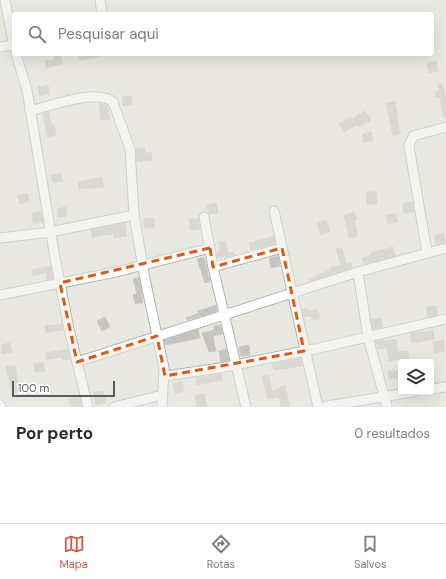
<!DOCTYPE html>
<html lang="pt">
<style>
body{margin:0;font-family:"DM Sans",sans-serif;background:#f2f2f3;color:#2b2b33}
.controls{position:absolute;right:12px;bottom:12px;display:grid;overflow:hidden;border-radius:4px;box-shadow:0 4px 16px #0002}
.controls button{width:36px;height:36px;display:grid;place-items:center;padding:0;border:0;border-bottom:1px solid #e1e1e2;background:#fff;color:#2b2b33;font:20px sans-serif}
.scale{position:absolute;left:12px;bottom:10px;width:103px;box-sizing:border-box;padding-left:4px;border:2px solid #5a5c60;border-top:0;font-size:11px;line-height:14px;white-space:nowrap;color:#5a5c60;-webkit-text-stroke:3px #fff;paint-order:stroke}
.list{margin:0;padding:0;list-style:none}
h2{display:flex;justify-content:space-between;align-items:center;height:52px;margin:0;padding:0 16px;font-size:17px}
h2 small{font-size:13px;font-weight:400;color:#7c7c81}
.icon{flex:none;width:22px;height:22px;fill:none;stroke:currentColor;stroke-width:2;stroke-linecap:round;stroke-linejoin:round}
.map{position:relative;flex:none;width:446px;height:407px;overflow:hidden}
.search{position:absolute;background:#fff;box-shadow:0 4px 16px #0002;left:12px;right:12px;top:12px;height:44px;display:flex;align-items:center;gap:10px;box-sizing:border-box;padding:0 14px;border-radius:4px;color:#7c7c81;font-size:15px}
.sheet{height:116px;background:#fff}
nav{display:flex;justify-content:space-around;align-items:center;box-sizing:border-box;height:56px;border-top:1px solid #e1e1e2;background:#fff;font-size:11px;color:#7c7c81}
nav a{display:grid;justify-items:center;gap:2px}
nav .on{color:#d15940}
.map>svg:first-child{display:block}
.building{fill:#c6c4be;stroke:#cecbc0}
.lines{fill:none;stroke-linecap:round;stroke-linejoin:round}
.minor-casing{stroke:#b2b3b7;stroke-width:11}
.minor{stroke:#fff;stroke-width:9}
.marked{fill:none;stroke:#e15910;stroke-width:3;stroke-dasharray:8 5;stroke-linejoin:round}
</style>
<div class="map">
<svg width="446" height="407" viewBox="0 0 446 407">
<rect width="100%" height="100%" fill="#eae9e1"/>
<g class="building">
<polygon points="79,54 98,54 99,57 80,60"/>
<polygon points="61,56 63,64 46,68 45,61 54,60 54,57"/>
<polygon points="436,61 438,71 429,73 427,63"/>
<polygon points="442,84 446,98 446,117 443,117 440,97 436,98 435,92 439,91 438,85"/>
<polygon points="48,85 49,94 39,96 38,87"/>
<polygon points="131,96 132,105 123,106 122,97"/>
<polygon points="395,101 400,134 393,136 386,103"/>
<polygon points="99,103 107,106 110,119 101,120"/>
<polygon points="365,111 371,120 359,127 357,125 344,132 339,123 351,117 352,119"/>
<polygon points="49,112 51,124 54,124 56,135 47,137 43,114"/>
<polygon points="371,132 373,141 364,143 362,134"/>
<polygon points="144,148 145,153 151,152 152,160 137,162 136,149"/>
<polygon points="61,173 63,181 53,183 51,175"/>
<polygon points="102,177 104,187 79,189 78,182"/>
<polygon points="366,192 376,192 377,204 367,204"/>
<polygon points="27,193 30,201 20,204 17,196"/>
<polygon points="412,202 414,212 404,213 402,204"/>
<polygon points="216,203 218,213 209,214 207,205"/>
<polygon points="66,207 67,216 58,217 57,209"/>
<polygon points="41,211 43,222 33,224 32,213"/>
<polygon points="354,212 357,220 354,220 358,236 349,238 344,215"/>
<polygon points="396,214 398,222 388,224 386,215"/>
<polygon points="154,218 155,227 144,228 144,219"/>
<polygon points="189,219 198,219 200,229 190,230"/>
<polygon points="326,220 330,232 321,235 317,223"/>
<polygon points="125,223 127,236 114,238 113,234 92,237 91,230"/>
<polygon points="443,233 446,242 436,244 434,236"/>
<polygon points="274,236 275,244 251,250 249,243"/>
<polygon points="226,241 228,253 234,252 235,255 217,258 216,252 220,251 219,242"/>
<polygon points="393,247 396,256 364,264 362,258 371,255 371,253"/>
<polygon points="342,248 347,264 351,263 352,268 310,281 309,279 317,277 317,275 331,270 330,268 341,265 336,249"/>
<polygon points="278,256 280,266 271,268 269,258"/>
<polygon points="204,257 210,282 205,283 197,259"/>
<polygon points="51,266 53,278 47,280 46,273 33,276 32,270"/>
<polygon points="139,277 143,303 135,304 133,295 137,294 133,279"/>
<polygon points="216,305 217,311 187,320 186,318 199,313 198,311"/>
<polygon points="436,306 438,315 428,317 426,307"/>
<polygon points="307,308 308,311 318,309 320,319 312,320 311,316 304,317 302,309"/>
<polygon points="105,317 110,327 102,331 97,321"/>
<polygon points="381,318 383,327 373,330 371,320"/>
<polygon points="62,324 63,330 46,333 45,326"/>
<polygon points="220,325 223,334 213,336 216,351 209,352 202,333 214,330 214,326"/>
<polygon points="198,329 200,338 165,345 164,340"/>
<polygon points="433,330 435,339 412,343 410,334"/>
<polygon points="384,339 384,341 396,339 398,352 407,351 410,362 401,362 400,359 389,361 387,348 378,349 376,341"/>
<polygon points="443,340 445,351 434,353 433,342"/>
<polygon points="10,343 12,352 2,354 1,345"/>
<polygon points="249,345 250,355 241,356 239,347"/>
<polygon points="68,349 70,359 63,360 62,357 46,360 45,353"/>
<polygon points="226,349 229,360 221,362 219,351"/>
<polygon points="301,358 302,366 274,370 272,364"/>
<polygon points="43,362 45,371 35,372 33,364"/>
<polygon points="15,365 20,392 12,393 6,367"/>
<polygon points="401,370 401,377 389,379 388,372"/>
<polygon points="222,374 223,380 197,385 196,378"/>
<polygon points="269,375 272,391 285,385 290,407 281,407 279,397 268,399 262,376"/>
<polygon points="182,382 184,391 175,393 173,383"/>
<polygon points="103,391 106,403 96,405 93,393"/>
<polygon points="205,394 207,407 197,407 195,396"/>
<polygon points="79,396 82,407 71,407 69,399"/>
</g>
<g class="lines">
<defs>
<g id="minor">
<polyline points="5,0 14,47"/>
<polyline points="100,0 102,14"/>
<polyline points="0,47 13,45"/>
<polyline points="16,54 27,90 55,258 69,329 88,407"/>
<path d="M30 111C51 106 96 88 113 102L130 149 134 215 145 279 164 368 162 407"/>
<polyline points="274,211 318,407"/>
<polyline points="204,217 213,267 246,407"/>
<polyline points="0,238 50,232 134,215"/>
<polyline points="427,252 409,146 413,136 446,127"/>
<polyline points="213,267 282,248"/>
<polyline points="358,272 368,337 387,407"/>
<polyline points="0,295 116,272 210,248"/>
<polyline points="77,362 358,272 446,248"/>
<polyline points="165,376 220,368 315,349 446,319"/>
<polyline points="431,389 446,387"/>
<polyline points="0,405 1,407"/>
<polyline points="114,407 162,395"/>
<polyline points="321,407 413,392"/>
</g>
</defs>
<use href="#minor" class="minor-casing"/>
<use href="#minor" class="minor"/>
</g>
<path d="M0 0H446V407H0ZM210 248 213 267 282 248 304 351 165 376 157 336 77 362 60 283Z" fill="#eae9e1" fill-opacity=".55" fill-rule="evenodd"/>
<path class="marked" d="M210 248 213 267 282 248 304 351 165 376 157 336 77 362 60 283Z"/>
</svg>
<div class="controls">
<button><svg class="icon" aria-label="layers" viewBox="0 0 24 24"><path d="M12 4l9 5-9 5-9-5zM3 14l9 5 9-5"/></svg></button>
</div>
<div class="scale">100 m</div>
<div class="search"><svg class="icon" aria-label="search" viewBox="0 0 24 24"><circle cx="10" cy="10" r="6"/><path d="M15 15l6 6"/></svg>Pesquisar aqui</div>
</div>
<section class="sheet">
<h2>Por perto<small>0 resultados</small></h2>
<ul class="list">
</ul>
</section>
<nav>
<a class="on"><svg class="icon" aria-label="map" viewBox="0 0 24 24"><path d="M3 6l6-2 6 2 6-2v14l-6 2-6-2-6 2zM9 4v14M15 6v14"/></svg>Mapa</a>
<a><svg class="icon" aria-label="directions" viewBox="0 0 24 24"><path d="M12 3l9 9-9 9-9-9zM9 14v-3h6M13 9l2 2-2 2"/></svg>Rotas</a>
<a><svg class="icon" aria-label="saved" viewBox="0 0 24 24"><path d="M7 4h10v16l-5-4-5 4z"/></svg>Salvos</a>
</nav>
